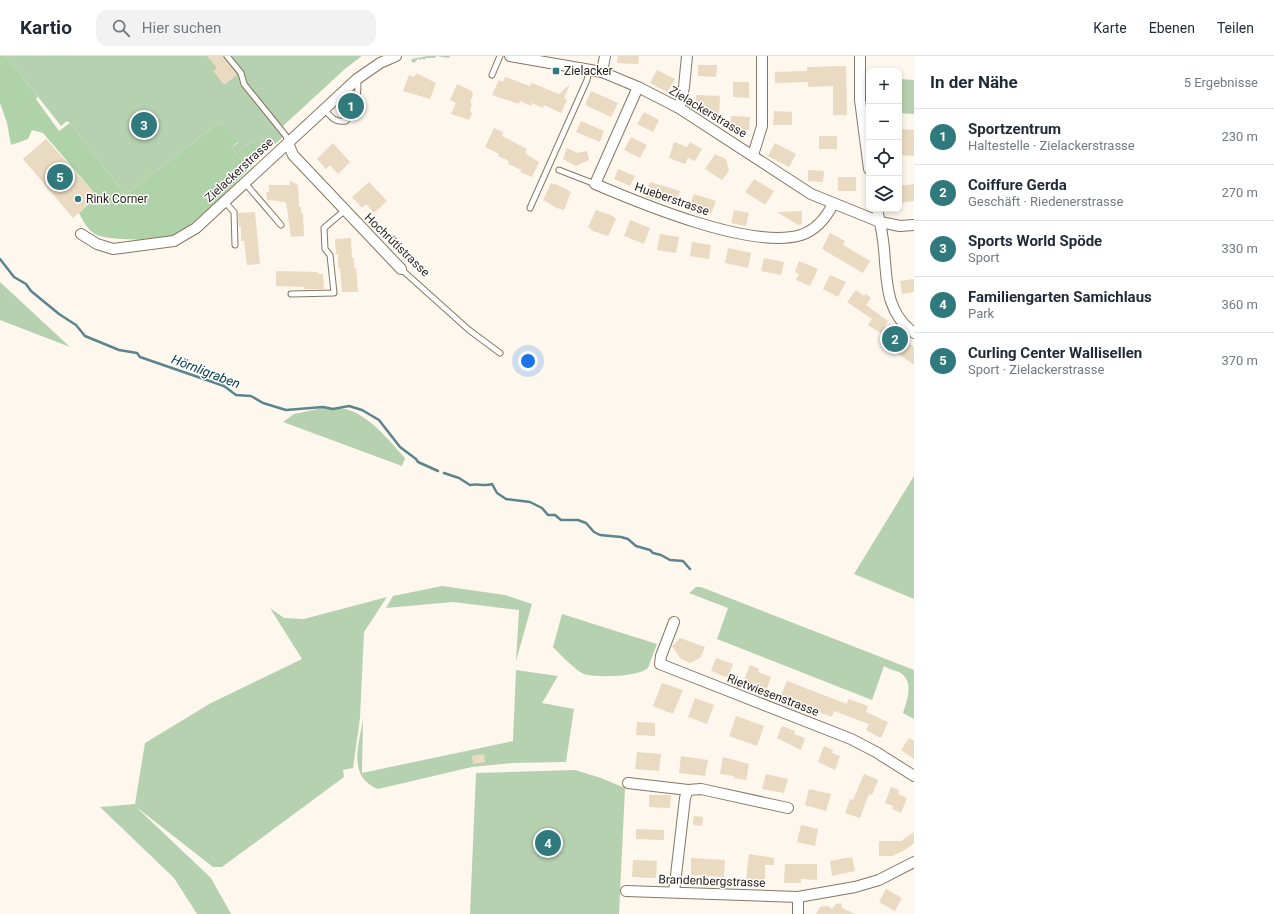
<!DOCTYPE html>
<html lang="de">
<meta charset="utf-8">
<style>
body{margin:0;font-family:Roboto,sans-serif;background:#f2f2f3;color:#1f2937}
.controls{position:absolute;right:12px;top:12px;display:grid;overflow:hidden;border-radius:8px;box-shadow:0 2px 6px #0003}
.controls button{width:36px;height:36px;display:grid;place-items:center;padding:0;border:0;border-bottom:1px solid #e0e1e3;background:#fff;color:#1f2937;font:20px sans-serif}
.you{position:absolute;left:528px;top:305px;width:14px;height:14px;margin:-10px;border:3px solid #fff;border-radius:50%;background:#1a73e8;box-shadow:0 0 0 6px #1a73e833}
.badge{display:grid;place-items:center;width:26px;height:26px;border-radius:50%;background:#30797c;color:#fff;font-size:13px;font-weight:700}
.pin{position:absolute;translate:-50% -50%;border:2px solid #fff;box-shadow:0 1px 4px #0006}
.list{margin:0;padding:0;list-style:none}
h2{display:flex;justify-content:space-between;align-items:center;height:52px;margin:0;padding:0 16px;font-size:17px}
h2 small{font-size:13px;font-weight:400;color:#747a83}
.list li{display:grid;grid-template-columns:26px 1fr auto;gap:12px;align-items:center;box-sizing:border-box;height:56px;padding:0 16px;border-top:1px solid #e0e1e3}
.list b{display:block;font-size:15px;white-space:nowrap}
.list p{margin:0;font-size:13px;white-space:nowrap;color:#747a83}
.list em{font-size:13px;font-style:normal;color:#747a83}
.icon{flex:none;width:22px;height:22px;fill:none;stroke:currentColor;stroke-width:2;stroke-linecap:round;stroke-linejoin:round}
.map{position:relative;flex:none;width:914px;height:858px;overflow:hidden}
header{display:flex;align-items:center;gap:24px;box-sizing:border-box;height:56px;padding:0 20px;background:#fff;border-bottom:1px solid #e0e1e3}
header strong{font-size:19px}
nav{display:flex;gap:22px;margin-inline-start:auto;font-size:14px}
.search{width:280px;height:36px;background:#f2f2f3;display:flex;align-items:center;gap:10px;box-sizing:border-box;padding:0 14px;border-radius:12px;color:#747a83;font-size:15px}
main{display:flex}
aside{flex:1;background:#fff}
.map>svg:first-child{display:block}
.green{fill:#b6d1b0}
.forest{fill:#b0d2a9}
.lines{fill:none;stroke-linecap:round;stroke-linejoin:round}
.stream{stroke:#5b848d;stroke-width:2.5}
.building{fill:#eadac1}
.lane-casing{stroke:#867761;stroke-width:7}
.street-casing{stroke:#867761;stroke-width:12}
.lane{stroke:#fff;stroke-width:5}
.street{stroke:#fff;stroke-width:10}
.poi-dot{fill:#30797c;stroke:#fff;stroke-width:1.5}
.labels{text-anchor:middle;stroke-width:3;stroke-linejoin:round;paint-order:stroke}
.poi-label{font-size:12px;fill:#241e15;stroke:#fff;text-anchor:start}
.street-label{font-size:12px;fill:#241e15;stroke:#fff}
.water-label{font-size:13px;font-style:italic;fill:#08414d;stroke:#fff}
</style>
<header>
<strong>Kartio</strong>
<div class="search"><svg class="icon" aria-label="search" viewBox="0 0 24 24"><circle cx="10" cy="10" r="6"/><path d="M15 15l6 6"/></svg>Hier suchen</div>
<nav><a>Karte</a><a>Ebenen</a><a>Teilen</a></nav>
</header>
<main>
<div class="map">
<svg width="914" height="858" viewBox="0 0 914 858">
<rect width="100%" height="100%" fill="#fdf7ed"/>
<g class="green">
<polygon points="6,0 362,0 346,12 283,70 285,76 282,82 264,97 253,85 236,97 231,91 238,87 220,66 125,139 70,67 67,65 61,70"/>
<polygon points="427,0 450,0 449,2 436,0 435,2 426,2 424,4 422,2 421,4 418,3 414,7 411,5 412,3"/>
<polygon points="899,23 914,24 914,58 899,57"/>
<polygon points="0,226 70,291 0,264"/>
<path d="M323 352C330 354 338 352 345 353 370 359 388 384 405 402L402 410 283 366 294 358Z"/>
<polygon points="914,420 914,543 854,518"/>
<polygon points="442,530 505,539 532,548 516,605 519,554 453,546 386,552 393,540"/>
<path d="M696 531H701L914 614V663L903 657C908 642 914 624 899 616 894 614 888 613 884 610L872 644 717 583 728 552 689 537Z"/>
<polygon points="387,541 364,576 360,662 353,712 343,714 344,721 222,811 213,811 135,750 211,822 231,858 197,858 174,822 100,751 135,748 145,687 211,647 302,603 270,552 284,562 304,563"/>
<path d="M562 558 657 588 648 612C638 621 596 622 584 618 576 615 560 598 553 591Z"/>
<path d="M516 614 558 620 542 647 574 653 566 706 512 707 472 711 378 733C347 721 359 689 363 663L362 717 513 685Z"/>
<polygon points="575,714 601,722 625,732 619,858 470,858 476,717"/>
</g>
<path class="forest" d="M0 0H6L38 41 36 43 59 75 70 67 125 139 220 66 238 86 231 91 236 97 253 85 264 97C246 115 190 177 168 182 154 184 136 184 122 183 97 181 91 181 79 157L97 140 43 77 32 74 28 83 11 89 7 67 0 47Z"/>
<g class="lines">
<g class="stream">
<polyline points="0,203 14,221 26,228 31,235 59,258 76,269 85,280 119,294 137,297 140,301 224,330 236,339 251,340 263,347 286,354 323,351 333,353 349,350 362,354 379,364 400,391 416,403 418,406 438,415"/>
<path d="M444 417 459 422 470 429C478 427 484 431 492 428L497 437 506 443 530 446 542 452 548 459H555L561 464H578L586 467 594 476 600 479 621 481 628 483 636 490 650 494 653 497 661 499 670 504 683 505 690 513"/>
</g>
</g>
<g class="building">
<polygon points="207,0 223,0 237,19 224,29 213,15 217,12"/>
<polygon points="618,0 639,0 638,8 617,7"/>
<polygon points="698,9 717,9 716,21 698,20"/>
<polygon points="846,10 847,59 833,59 833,30 808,31 808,26 775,27 775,16 807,15 807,11"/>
<polygon points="657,14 675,23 667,36 650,27"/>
<polygon points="416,17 436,27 430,43 403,35 409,19 414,21"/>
<polygon points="505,21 530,30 532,27 559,38 570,28 564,42 567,44 561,57 544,49 543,52 532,47 531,50 520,45 519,48 492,39 499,24 503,26"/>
<polygon points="733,26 749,26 749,42 733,41"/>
<polygon points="457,28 472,35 473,39 470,46 472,49 470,54 472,58 469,64 451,58 456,47 450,44"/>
<polygon points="591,35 618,47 611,61 585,49"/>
<polygon points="696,39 720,40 719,60 708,60 708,53 696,51"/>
<polygon points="774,55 792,56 792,69 773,69"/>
<polygon points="644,56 659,64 653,76 637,68"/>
<polygon points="731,60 750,61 749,74 730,73"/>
<polygon points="581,65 604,75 600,86 576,76"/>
<polygon points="494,72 503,76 502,80 527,93 525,97 539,106 532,121 520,116 522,114 508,108 509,105 498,100 499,98 485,91"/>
<polygon points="899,73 914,74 914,100 899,99"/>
<rect x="819" y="80" width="18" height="13"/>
<polygon points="631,81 647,89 640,102 624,94"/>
<polygon points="46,83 97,140 73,162 23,103"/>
<polygon points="674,86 687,91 690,86 702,93 695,105 688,102 685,108 669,102"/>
<polygon points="333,87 350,106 338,118 330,109 326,113 317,103"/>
<polygon points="775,87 796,98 789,111 768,100"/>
<polygon points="567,92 577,97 587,95 589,104 576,110 563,103"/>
<polygon points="715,98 726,103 729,115 722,124 705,113"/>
<polygon points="618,113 635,120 630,130 614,123"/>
<polygon points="808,114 824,115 823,126 808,125"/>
<rect x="838" y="121" width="18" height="14"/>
<polygon points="754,123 774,135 765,149 745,136"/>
<polygon points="290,125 298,129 299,151 301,151 301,157 303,157 304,180 291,181 286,146 267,144 266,136 269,136 269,129 290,129"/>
<polygon points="369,126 387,145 374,157 366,148 362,152 352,141"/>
<polygon points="650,126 680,135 675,150 665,147 667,139 663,138 660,145 645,141"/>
<polygon points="551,127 558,129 571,136 564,154 557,152 543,144"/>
<polygon points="914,128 914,145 899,147 899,130"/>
<polygon points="694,138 716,145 711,158 690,150"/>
<polygon points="596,154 611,159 616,163 608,180 593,175 588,171"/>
<polygon points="734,154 749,157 746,170 731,167"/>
<polygon points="802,155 802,168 798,169 777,156"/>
<polygon points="255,156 260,208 247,209 244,185 241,185 241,171 239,171 238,157"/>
<polygon points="630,164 650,172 644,188 624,180"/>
<polygon points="830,177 845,185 843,189 870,205 863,217 822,193"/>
<polygon points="660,178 679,181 676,197 657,194"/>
<polygon points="351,182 352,202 354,202 354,212 356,212 358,236 342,236 340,212 338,212 338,198 336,198 335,183"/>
<polygon points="692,186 711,189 709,203 690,200"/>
<polygon points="728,192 751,197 748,212 725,207"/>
<polygon points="764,202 784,206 781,219 761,215"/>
<polygon points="799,205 818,213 810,230 796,224 799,218 795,216"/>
<polygon points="276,215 318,216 318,218 323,218 324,233 304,233 304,231 276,230"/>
<polygon points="830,219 846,226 838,241 823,233"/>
<polygon points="914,223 914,236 902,238 900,225"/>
<polygon points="856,234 864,240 866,238 871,242 866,249 888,265 885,270 914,291 914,309 886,289 889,282 868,269 872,263 847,246"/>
<polygon points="680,582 705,591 700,602 690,607 681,603 672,590"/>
<polygon points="716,602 733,608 728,622 711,615"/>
<polygon points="750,609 759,613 758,616 771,621 766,635 744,624"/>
<polygon points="787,625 847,648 848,643 868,650 866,656 888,666 881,682 866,674 869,668 834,655 832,661 780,641"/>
<polygon points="662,627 683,634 673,658 653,650"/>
<polygon points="695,642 714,649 707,668 688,661"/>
<polygon points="736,660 764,670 757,690 729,680"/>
<polygon points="637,666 655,667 655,680 636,679"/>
<polygon points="782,670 795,675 794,678 805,682 801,694 777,682"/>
<polygon points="909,682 914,685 914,703 901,694"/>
<polygon points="824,690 833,694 832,697 840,700 835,714 818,706"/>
<polygon points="637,696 661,698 659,715 635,713"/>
<polygon points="484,698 485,706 473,708 472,700"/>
<polygon points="681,700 708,704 705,720 679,717"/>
<polygon points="723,701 749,708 746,724 734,722 734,720 720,718"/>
<polygon points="766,718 788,723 784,737 762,733"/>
<polygon points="864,718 878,724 872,739 869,738 860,762 845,757 850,743 853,744"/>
<polygon points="891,731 899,734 898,738 907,742 901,757 892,753 893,750 885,747"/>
<polygon points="809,733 831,738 826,755 805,749"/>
<polygon points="649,739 671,739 670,752 649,751"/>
<polygon points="694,760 703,761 702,770 693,769"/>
<polygon points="801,769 818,773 815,790 797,786"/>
<polygon points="636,773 664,774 664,784 636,783"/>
<polygon points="914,776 914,787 905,794 892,800 879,800 879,785 901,785"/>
<polygon points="749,798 774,802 774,809 765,809 765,826 746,824"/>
<polygon points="852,801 855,815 832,820 830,805"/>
<polygon points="691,802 725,804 724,821 691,819"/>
<polygon points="633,804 657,805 656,822 632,821"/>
<polygon points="785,808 817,808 817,824 801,823 801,827 784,827"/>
<polygon points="886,833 902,842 895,855 879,846"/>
<polygon points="841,847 842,852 855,858 816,858 820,851 828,850 832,853 836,848"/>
</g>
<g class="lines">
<defs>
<g id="lane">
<polyline points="227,0 241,17 244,28 286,80 288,87"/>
<polyline points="492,19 500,0"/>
<path d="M324 53C331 61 335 67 346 65 355 55 360 35 357 23"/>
<polyline points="559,114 595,128"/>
<polyline points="245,127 281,169"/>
<polyline points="224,145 234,156 235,189"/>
<polyline points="530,152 587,24 589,14"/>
<polyline points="401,213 469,274 500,297"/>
<polyline points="291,238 334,237 330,199 325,193 324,172 344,155"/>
</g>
<g id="street">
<polyline points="510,0 602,16 638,31 679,52 811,138 880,166 900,170 914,169"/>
<polyline points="860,0 860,44 869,113"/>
<polyline points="602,16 605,0"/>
<path d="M638 31 595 128C642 148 752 194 801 179 816 174 826 162 833 148"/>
<polyline points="679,52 684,31 687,0"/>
<polyline points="288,87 293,99 401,213"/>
<polyline points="753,99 762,70 762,0"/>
<path d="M877 153C880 166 883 180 884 193 887 225 885 256 914 277"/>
<polyline points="81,178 97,188 113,193 174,185 196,172 357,23 380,7 396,0"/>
<polyline points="674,566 661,600 660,608 851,683 876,696 914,720"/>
<polyline points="628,727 688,734"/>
<polyline points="626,835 798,841 855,831 879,824 914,806"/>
<polyline points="674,836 685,742 688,734 701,733 788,752"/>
<polyline points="798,841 798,858"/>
</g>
</defs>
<use href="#lane" class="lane-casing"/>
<use href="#street" class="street-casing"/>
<use href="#lane" class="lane"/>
<use href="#street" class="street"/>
</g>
<g class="poi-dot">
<rect x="552" y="11" width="8" height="8" rx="2"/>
<circle cx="78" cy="143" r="4"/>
</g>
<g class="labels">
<g class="poi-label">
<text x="564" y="19">Zielacker</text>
<text x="86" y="147">Rink Corner</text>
</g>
<g class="street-label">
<text transform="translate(708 56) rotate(31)" y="4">Zielackerstrasse</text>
<text transform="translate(239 114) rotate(-43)" y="4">Zielackerstrasse</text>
<text transform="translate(672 143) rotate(19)" y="4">Hueberstrasse</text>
<text transform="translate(397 189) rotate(44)" y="4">Hochrütistrasse</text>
<text transform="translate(773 639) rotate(21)" y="4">Rietwiesenstrasse</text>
<text transform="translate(712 825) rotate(2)" y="4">Brandenbergstrasse</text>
</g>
<g class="water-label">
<text transform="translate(206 315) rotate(21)" y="5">Hörnligraben</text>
</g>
</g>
</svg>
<div class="controls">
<button>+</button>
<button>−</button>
<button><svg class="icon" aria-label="locate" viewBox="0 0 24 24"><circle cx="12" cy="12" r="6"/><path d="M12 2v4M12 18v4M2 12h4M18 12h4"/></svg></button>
<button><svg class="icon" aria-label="layers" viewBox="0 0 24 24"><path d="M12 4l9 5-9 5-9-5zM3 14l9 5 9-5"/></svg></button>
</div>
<div class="you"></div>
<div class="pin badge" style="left:351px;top:50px">1</div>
<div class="pin badge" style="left:895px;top:283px">2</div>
<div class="pin badge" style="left:144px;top:69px">3</div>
<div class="pin badge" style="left:548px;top:787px">4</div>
<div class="pin badge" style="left:60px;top:121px">5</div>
</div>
<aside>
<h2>In der Nähe<small>5 Ergebnisse</small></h2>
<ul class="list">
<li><span class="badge">1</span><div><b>Sportzentrum</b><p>Haltestelle · Zielackerstrasse</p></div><em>230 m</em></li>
<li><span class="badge">2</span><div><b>Coiffure Gerda</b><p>Geschäft · Riedenerstrasse</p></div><em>270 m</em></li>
<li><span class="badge">3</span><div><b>Sports World Spöde</b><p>Sport</p></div><em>330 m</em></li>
<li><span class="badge">4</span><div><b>Familiengarten Samichlaus</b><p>Park</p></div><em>360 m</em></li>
<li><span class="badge">5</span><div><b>Curling Center Wallisellen</b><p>Sport · Zielackerstrasse</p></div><em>370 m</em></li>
</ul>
</aside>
</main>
